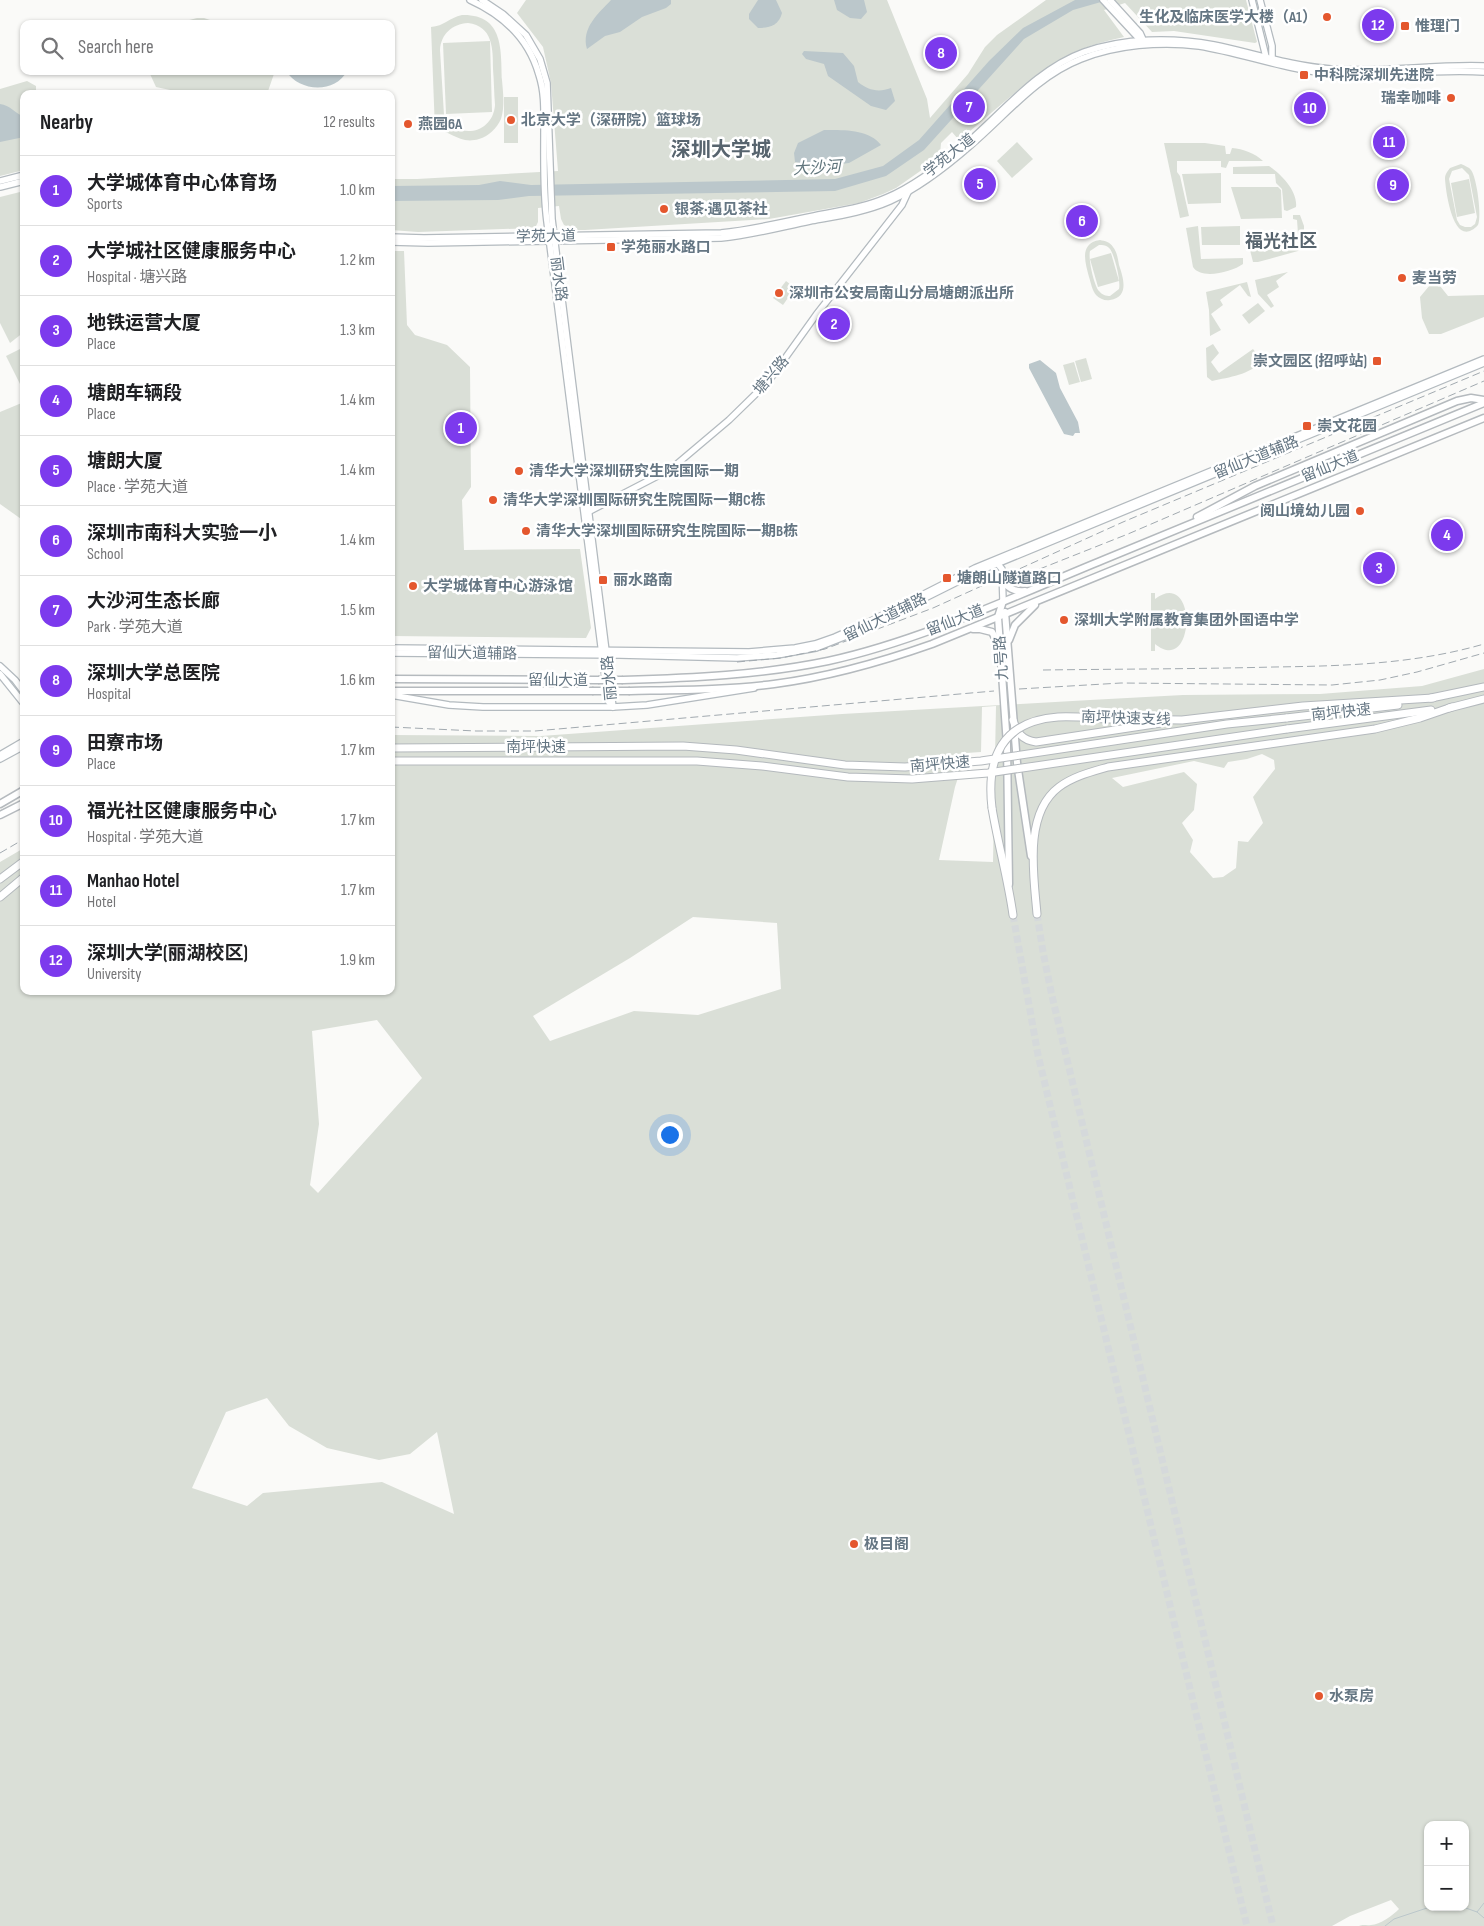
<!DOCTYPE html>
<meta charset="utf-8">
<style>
body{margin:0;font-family:"Sofia Sans Condensed","Noto Sans SC",sans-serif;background:#f2f2f2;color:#202124}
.controls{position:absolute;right:15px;bottom:15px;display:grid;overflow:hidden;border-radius:10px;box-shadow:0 1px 4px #0004}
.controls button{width:45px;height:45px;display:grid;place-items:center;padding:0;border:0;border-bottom:1px solid #e0e0e0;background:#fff;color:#202124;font:25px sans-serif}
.you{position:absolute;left:669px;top:1134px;width:18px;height:18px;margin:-12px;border:4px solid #fff;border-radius:50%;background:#1a73e8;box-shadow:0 0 0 8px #1a73e833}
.badge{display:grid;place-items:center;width:32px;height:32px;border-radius:50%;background:#7c3aed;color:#fff;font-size:16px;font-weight:700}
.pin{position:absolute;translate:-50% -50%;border:2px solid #fff;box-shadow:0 1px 5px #0006}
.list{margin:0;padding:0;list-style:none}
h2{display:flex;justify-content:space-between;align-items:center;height:65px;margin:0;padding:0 20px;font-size:21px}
h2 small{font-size:16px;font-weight:400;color:#757577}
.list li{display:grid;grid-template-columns:32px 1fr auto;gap:15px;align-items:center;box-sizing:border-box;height:70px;padding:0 20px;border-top:1px solid #e0e0e0}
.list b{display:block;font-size:19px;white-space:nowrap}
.list p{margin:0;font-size:16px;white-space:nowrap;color:#757577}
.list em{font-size:16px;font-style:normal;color:#757577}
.icon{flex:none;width:28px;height:28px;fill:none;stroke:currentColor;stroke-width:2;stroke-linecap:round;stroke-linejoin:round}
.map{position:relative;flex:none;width:1484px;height:1926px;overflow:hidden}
.search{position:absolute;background:#fff;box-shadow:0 1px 4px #0004;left:20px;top:20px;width:375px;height:55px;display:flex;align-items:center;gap:12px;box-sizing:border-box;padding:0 18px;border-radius:10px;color:#757577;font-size:19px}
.panel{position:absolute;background:#fff;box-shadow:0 1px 4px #0004;left:20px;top:90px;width:375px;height:905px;border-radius:10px}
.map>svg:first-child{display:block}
.green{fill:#dadfd7;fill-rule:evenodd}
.water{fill:#bbc7cb}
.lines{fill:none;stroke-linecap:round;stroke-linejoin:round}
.stream{stroke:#bbc7cb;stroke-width:1}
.highway-tunnel{stroke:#d5d9db;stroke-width:7;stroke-dasharray:7 3.5;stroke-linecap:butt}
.secondary-casing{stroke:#b3babf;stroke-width:8}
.primary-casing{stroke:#b5babe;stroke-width:9}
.highway-casing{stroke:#b4b9bd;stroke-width:9}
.secondary{stroke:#fff;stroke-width:5.5}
.primary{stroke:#fff;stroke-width:6}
.highway{stroke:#fff;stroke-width:7}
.rail{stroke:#a2aab0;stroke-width:1;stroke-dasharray:8 4;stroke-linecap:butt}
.primary-bridge-casing{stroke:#b5babe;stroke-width:9;stroke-linecap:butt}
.highway-bridge-casing{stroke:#b4b9bd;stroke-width:9;stroke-linecap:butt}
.primary-bridge{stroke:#fff;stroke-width:6}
.highway-bridge{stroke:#fff;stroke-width:7}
.poi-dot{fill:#e4572e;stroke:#fff;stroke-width:2}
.labels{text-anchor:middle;stroke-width:5;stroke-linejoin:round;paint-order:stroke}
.poi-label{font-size:15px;font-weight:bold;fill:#657683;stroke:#fff;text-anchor:start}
.street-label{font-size:15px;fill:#657683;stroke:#fff}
.water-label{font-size:16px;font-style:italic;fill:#60757c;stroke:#fff}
.quarter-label{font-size:18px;font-weight:bold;fill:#57646e;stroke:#fff}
.district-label{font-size:20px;font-weight:bold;fill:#57646e;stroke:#fff}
</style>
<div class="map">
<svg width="1484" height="1926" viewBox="0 0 1484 1926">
<rect width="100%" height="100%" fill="#fafaf8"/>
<g class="green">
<path d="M526 0H887L927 99 930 118 968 74 985 47 997 35 1046 0H1246L1257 42 1255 43 1174 31 1152 32 1125 3 1104 10 1124 37C1107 41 1089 45 1073 53 1032 74 998 108 963 137L958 139 952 132 941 143 940 155 936 160 896 188 883 194 859 203 769 219 585 230H576L564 225 561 219 559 206 538 208V222L535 228 418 232 391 230V179H417L558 171 551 83 543 47 517 13Z"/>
<path d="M462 15C504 14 501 50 502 80 503 92 505 107 501 119 497 128 489 136 479 139 459 145 451 130 435 130L431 27C444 26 449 18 462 15ZM468 23C493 26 493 49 493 69 494 81 494 93 495 105 493 134 457 141 444 115L440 50C441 34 452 24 468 23Z"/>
<polygon points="197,18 204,18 222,24 174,24"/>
<polygon points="490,41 492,112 446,114 443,43"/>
<polygon points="155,71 275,71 267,94 189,94 156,87 150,74"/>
<polygon points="27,81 36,86 36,94 24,94 24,170 0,176 0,89"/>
<rect x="504" y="97" width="14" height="46"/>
<polygon points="1017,142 1033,159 1012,178 997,161"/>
<path d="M1164 143H1205L1225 146 1226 154H1230L1232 148C1243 149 1255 153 1263 161H1229L1226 168 1221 167V161H1177V172L1180 176 1189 216 1180 218Z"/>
<path d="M1461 164C1465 166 1469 167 1471 170 1477 178 1482 217 1478 225 1454 251 1446 194 1445 179 1445 174 1447 172 1450 168ZM1462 168 1469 175 1477 217 1475 224 1471 227H1465L1460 225 1457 220 1449 179 1452 171Z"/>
<path d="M1269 166C1281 174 1298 191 1296 207L1287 211 1284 210 1282 189 1276 183 1275 174H1233V167Z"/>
<polygon points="1221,173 1221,203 1188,204 1182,174"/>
<polygon points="1469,179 1475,213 1457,217 1451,183"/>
<polygon points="1231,187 1278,187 1281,190 1282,218 1241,219"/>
<polygon points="24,191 24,332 10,343 0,323 0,197"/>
<polygon points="1293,215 1300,215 1304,226 1304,247 1299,247 1297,220 1293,219"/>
<path d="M1198 226 1201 259 1243 258V264C1232 272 1201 280 1193 267L1186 228Z"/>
<polygon points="1240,226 1240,245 1202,245 1201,227"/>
<path d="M1100 240C1105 241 1110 242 1113 247 1117 252 1118 259 1119 265 1123 277 1130 297 1110 300 1105 301 1100 299 1096 295 1092 290 1091 283 1089 277 1085 262 1079 243 1100 240ZM1099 245C1103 245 1107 245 1110 249 1115 256 1121 282 1119 289L1110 296C1106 296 1102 295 1099 291 1094 285 1088 259 1090 251Z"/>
<polygon points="1259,248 1266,250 1300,248 1298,251 1258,262 1253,262 1250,250"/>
<polygon points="391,251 404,251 407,325 415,335 447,345 470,367 471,487 462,500 464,550 580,549 591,628 586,638 391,636"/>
<polygon points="1111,253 1119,281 1098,287 1090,259"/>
<polygon points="1288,272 1276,281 1279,287 1267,295 1274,306 1271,308 1258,294 1255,280"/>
<polygon points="786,281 795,288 783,305 773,298"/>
<polygon points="1247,282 1251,297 1248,296 1240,285 1220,300 1223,305 1211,314 1221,330 1210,336 1209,310 1206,292"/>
<polygon points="1430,285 1440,286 1448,296 1484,295 1484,317 1441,334 1429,334 1422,318 1420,297"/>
<polygon points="1258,303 1265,311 1249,324 1242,315"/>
<path d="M1213 344 1219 353 1211 362 1219 373 1253 349 1262 361C1249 375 1230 377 1212 381L1207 377 1206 348Z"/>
<polygon points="24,347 24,392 6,356"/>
<polygon points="1086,358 1092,379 1081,382 1075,361"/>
<polygon points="1074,362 1080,382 1069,385 1063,365"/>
<polygon points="24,402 24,521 0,504 0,412"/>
<path d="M1151 593H1155V599C1198 567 1196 677 1155 644V651H1151Z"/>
<path d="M1484 669V1926H1359C1364 1924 1366 1926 1371 1925 1380 1925 1393 1915 1399 1909L1391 1900 1350 1916 1332 1926H0V862L24 848V991H391V735L541 736 842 714 1090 700 1183 695 1320 694 1422 686ZM996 706 993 862 939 860 955 787 966 753 981 752 982 707ZM1262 754 1274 760 1275 769 1253 797 1263 823 1248 842 1238 841 1236 868 1223 877 1213 878 1190 852 1193 840 1182 823 1194 810 1197 784 1184 772 1123 787 1112 778 1194 761 1224 768 1228 762 1247 759ZM693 917 777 923 781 989 698 1015 634 1011 550 1041 533 1016 630 958ZM377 1020 422 1078 318 1193 310 1185 319 1124 312 1031ZM267 1398 289 1426 327 1448 379 1460 410 1454 437 1432 454 1514 382 1482 263 1493 247 1506 192 1488 226 1412ZM1428 1825H1465V1907H1428Z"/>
</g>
<g class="water">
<path d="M611 0H671V4L666 8 642 17 620 32 605 36 587 49C581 28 598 14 611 0Z"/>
<path d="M758 0H776L782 13C779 25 770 28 758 28L749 19V14Z"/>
<polygon points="834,0 864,0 867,12 861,19 850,18 837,10"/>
<polygon points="1075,0 1108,0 1073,10 1024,39 924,150 886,176 835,191 529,196 498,200 391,201 391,186 479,185 500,181 531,185 835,179 883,166 919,140 989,61 1023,28"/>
<path d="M804 51 843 53 854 66 858 82C868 90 878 93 891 88L895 101 886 110 871 106 828 76 824 64 806 59 802 54Z"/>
<path d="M286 71H347C335 94 299 92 286 71Z"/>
<path d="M0 104C10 105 15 113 24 117V137L0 142Z"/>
<path d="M824 130C843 130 869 129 881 145L849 163 817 167 795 162 794 153 798 143Z"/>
<polygon points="1040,360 1056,373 1060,388 1078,422 1080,433 1075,433 1073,436 1064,434 1029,368 1029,364"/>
</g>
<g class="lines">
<g class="stream">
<polyline points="1463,1907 1477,1912 1484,1903"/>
<polyline points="1477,1912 1484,1918"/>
<polyline points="1385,1926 1394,1919 1430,1907"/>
</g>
<g class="highway-tunnel">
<polyline points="1037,914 1043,952 1052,996 1273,1926"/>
<polyline points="1013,915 1038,1055 1247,1926"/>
</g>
<defs>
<g id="secondary">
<path d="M470 0C503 15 529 39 539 75 545 93 544 112 544 131 544 161 543 192 547 222 566 381 587 541 608 701L613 707"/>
<polyline points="482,0 503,14 526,35 540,59 547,83 552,219 613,707"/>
<polyline points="1103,0 1142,42"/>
<polyline points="1110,0 1140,33 1145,44"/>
<polyline points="1252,0 1267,61"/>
<polyline points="1260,0 1272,46 1272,62"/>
<polyline points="0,181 24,175"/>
<polyline points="0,187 24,181"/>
<path d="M391 237 424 238 721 233C752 230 783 222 814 216 838 211 863 208 886 198 915 186 944 163 967 143 1004 111 1037 69 1084 52 1124 38 1172 37 1214 45 1253 53 1291 66 1331 69 1382 73 1433 64 1484 66"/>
<path d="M391 242 428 243 721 238C751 235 781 227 810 221 837 216 865 212 890 201 919 188 947 166 971 145 1006 115 1037 76 1081 59 1116 45 1161 41 1199 46 1243 53 1286 70 1332 74 1382 78 1433 68 1484 72"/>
<polyline points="586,513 671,469 729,420 768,382 816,315 902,205 908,192"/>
<polyline points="997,563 1002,569 1003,601"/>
<polyline points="391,648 749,652 795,648 815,644 835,637 869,622 975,568 1484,359"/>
<polyline points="391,653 620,655 737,658 777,655 816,648 859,631 977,572 1484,363"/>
<polyline points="0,666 15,680 24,692"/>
<polyline points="0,674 24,704"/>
<polyline points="391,695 449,705 483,707 613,707 647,705 754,688"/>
<polyline points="0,755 24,741"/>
<polyline points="0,759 24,746"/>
</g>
<g id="primary">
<polyline points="1197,517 1255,486 1457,401 1471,398 1484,400"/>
<path d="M1002 580C1008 588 1014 592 1025 591"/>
<polyline points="1003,601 998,617 1007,745 1009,884"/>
<polyline points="1005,612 1017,763 1031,856"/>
<polyline points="973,629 980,629 992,632 998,643"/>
<polyline points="1009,640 1015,625 1035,605"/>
<polyline points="391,679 598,680"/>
<path d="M623 680C692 678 760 675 828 661 920 641 1015 596 1103 560 1230 507 1357 455 1484 403"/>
<polyline points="391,691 592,691"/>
<path d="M630 691C678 690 726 690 774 684 828 677 881 662 932 644L1484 418"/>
<polyline points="0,804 24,790"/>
<polyline points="0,815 24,803"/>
</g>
<g id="highway">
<polyline points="1431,698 1484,687"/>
<polyline points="1449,708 1484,699"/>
<polyline points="1286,718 1398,705"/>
<polyline points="1107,719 1182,720 1303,706 1433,698"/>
<path d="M1013 720C1017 733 1022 740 1036 742L1161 723"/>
<polyline points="1287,729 1431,710"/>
<path d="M992 808C998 844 1008 879 1013 915"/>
<polyline points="0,879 24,861"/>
<polyline points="0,897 24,877"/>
<path d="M1037 914C1034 877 1023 814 1059 787 1074 776 1091 772 1108 767L1375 729 1420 718 1452 707"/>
</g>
</defs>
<use href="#secondary" class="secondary-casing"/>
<use href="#primary" class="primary-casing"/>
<use href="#highway" class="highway-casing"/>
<use href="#secondary" class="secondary"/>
<use href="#primary" class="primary"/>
<use href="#highway" class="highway"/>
<g class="rail">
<polyline points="1017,578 1128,534 1484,381"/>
<polyline points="737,662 781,658 825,649 933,608 1123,522 1484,371"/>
<path d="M1043 670C1120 669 1197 669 1274 667 1345 666 1415 664 1484 644"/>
<polyline points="1019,689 1121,683 1332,685 1380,680 1417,672 1484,653"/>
<polyline points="391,727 476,731 535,731 994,691"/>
<polyline points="0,853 24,839"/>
</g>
<defs>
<g id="primary-bridge">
<polyline points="598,680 623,680"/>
<polyline points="592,691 630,691"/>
</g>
<g id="highway-bridge">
<polyline points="391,748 683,746 736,750 845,765 905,767 981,761 1227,724 1286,718"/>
<polyline points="391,761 697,761 762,766 848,777 912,779 988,773 1287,729"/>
<path d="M992 808C986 758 1002 721 1058 717 1074 716 1091 718 1107 719"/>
</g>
</defs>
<use href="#primary-bridge" class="primary-bridge-casing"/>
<use href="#highway-bridge" class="highway-bridge-casing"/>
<use href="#primary-bridge" class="primary-bridge"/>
<use href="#highway-bridge" class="highway-bridge"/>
</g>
<g class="poi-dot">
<circle cx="1327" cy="17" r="5"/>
<rect x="1400" y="21" width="10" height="10" rx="2.5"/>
<rect x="1299" y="70" width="10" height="10" rx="2.5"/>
<circle cx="1451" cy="98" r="5"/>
<circle cx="511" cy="120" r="5"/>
<circle cx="408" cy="124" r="5"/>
<circle cx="664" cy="209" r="5"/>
<rect x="606" y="242" width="10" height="10" rx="2.5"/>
<circle cx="1402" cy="278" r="5"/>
<circle cx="779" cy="293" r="5"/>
<rect x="1372" y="356" width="10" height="10" rx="2.5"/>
<rect x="1302" y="421" width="10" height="10" rx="2.5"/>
<circle cx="519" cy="471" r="5"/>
<circle cx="493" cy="500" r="5"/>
<circle cx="1360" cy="511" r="5"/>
<circle cx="526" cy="531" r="5"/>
<rect x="942" y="573" width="10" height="10" rx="2.5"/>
<rect x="598" y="575" width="10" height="10" rx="2.5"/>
<circle cx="413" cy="586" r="5"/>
<circle cx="1064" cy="620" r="5"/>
<circle cx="854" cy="1544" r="5"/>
<circle cx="1319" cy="1696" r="5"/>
</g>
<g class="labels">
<g class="poi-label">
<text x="1317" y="22" text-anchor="end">生化及临床医学大楼（A1）</text>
<text x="1415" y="31">惟理门</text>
<text x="1314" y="80">中科院深圳先进院</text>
<text x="1441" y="103" text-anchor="end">瑞幸咖啡</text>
<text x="521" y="125">北京大学（深研院）篮球场</text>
<text x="418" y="129">燕园6A</text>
<text x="674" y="214">银茶·遇见茶社</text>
<text x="621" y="252">学苑丽水路口</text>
<text x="1412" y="283">麦当劳</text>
<text x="789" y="298">深圳市公安局南山分局塘朗派出所</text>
<text x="1367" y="366" text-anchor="end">崇文园区 (招呼站)</text>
<text x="1317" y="431">崇文花园</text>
<text x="529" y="476">清华大学深圳研究生院国际一期</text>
<text x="503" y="505">清华大学深圳国际研究生院国际一期C栋</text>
<text x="1350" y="516" text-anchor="end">阅山境幼儿园</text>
<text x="536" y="536">清华大学深圳国际研究生院国际一期B栋</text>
<text x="957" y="583">塘朗山隧道路口</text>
<text x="613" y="585">丽水路南</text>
<text x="423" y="591">大学城体育中心游泳馆</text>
<text x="1074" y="625">深圳大学附属教育集团外国语中学</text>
<text x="864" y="1549">极目阁</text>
<text x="1329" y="1701">水泵房</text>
</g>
<g class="street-label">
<text transform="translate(949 155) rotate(-38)" y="5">学苑大道</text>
<text transform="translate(546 236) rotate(-1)" y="5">学苑大道</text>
<text transform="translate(559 279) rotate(83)" y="5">丽水路</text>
<text transform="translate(771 375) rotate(-50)" y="5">塘兴路</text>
<text transform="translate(1256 457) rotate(-22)" y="5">留仙大道辅路</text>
<text transform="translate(1330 466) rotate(-22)" y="5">留仙大道</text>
<text transform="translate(885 617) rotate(-26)" y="5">留仙大道辅路</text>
<text transform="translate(955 620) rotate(-21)" y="5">留仙大道</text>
<text transform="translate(472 653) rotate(1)" y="5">留仙大道辅路</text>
<text transform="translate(1001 658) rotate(-94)" y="5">九号路</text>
<text transform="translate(609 678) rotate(-95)" y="5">丽水路</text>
<text x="558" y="685">留仙大道</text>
<text transform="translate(1341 712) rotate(-6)" y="5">南坪快速</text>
<text transform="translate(1126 718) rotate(2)" y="5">南坪快速支线</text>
<text x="536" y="752">南坪快速</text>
<text transform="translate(940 764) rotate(-5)" y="5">南坪快速</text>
</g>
<g class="water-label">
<text transform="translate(817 167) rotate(-3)" y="6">大沙河</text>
</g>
<g class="quarter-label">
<text x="1281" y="247">福光社区</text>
</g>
<g class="district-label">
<text x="721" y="156">深圳大学城</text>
</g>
</g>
</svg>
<div class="controls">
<button>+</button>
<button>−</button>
</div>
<div class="you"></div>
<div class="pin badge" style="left:461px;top:428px">1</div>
<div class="pin badge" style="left:834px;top:324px">2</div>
<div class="pin badge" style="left:1379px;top:568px">3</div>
<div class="pin badge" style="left:1447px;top:535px">4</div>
<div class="pin badge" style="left:980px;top:184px">5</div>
<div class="pin badge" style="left:1082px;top:221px">6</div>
<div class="pin badge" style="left:969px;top:107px">7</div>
<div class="pin badge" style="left:941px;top:53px">8</div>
<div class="pin badge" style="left:1393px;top:185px">9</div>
<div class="pin badge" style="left:1310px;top:108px">10</div>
<div class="pin badge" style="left:1389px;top:142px">11</div>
<div class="pin badge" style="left:1378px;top:25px">12</div>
<div class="search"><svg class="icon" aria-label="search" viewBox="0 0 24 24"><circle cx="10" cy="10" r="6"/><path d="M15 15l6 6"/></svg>Search here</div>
<section class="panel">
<h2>Nearby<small>12 results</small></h2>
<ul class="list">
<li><span class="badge">1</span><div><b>大学城体育中心体育场</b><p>Sports</p></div><em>1.0 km</em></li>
<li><span class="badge">2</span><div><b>大学城社区健康服务中心</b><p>Hospital · 塘兴路</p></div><em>1.2 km</em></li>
<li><span class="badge">3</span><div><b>地铁运营大厦</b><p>Place</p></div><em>1.3 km</em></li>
<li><span class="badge">4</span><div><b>塘朗车辆段</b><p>Place</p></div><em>1.4 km</em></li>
<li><span class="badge">5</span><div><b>塘朗大厦</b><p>Place · 学苑大道</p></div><em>1.4 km</em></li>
<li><span class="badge">6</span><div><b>深圳市南科大实验一小</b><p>School</p></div><em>1.4 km</em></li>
<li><span class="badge">7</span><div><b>大沙河生态长廊</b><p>Park · 学苑大道</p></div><em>1.5 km</em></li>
<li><span class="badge">8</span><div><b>深圳大学总医院</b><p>Hospital</p></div><em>1.6 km</em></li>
<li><span class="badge">9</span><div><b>田寮市场</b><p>Place</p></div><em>1.7 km</em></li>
<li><span class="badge">10</span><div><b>福光社区健康服务中心</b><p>Hospital · 学苑大道</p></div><em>1.7 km</em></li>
<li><span class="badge">11</span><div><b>Manhao Hotel</b><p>Hotel</p></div><em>1.7 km</em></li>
<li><span class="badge">12</span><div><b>深圳大学(丽湖校区)</b><p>University</p></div><em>1.9 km</em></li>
</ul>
</section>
</div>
